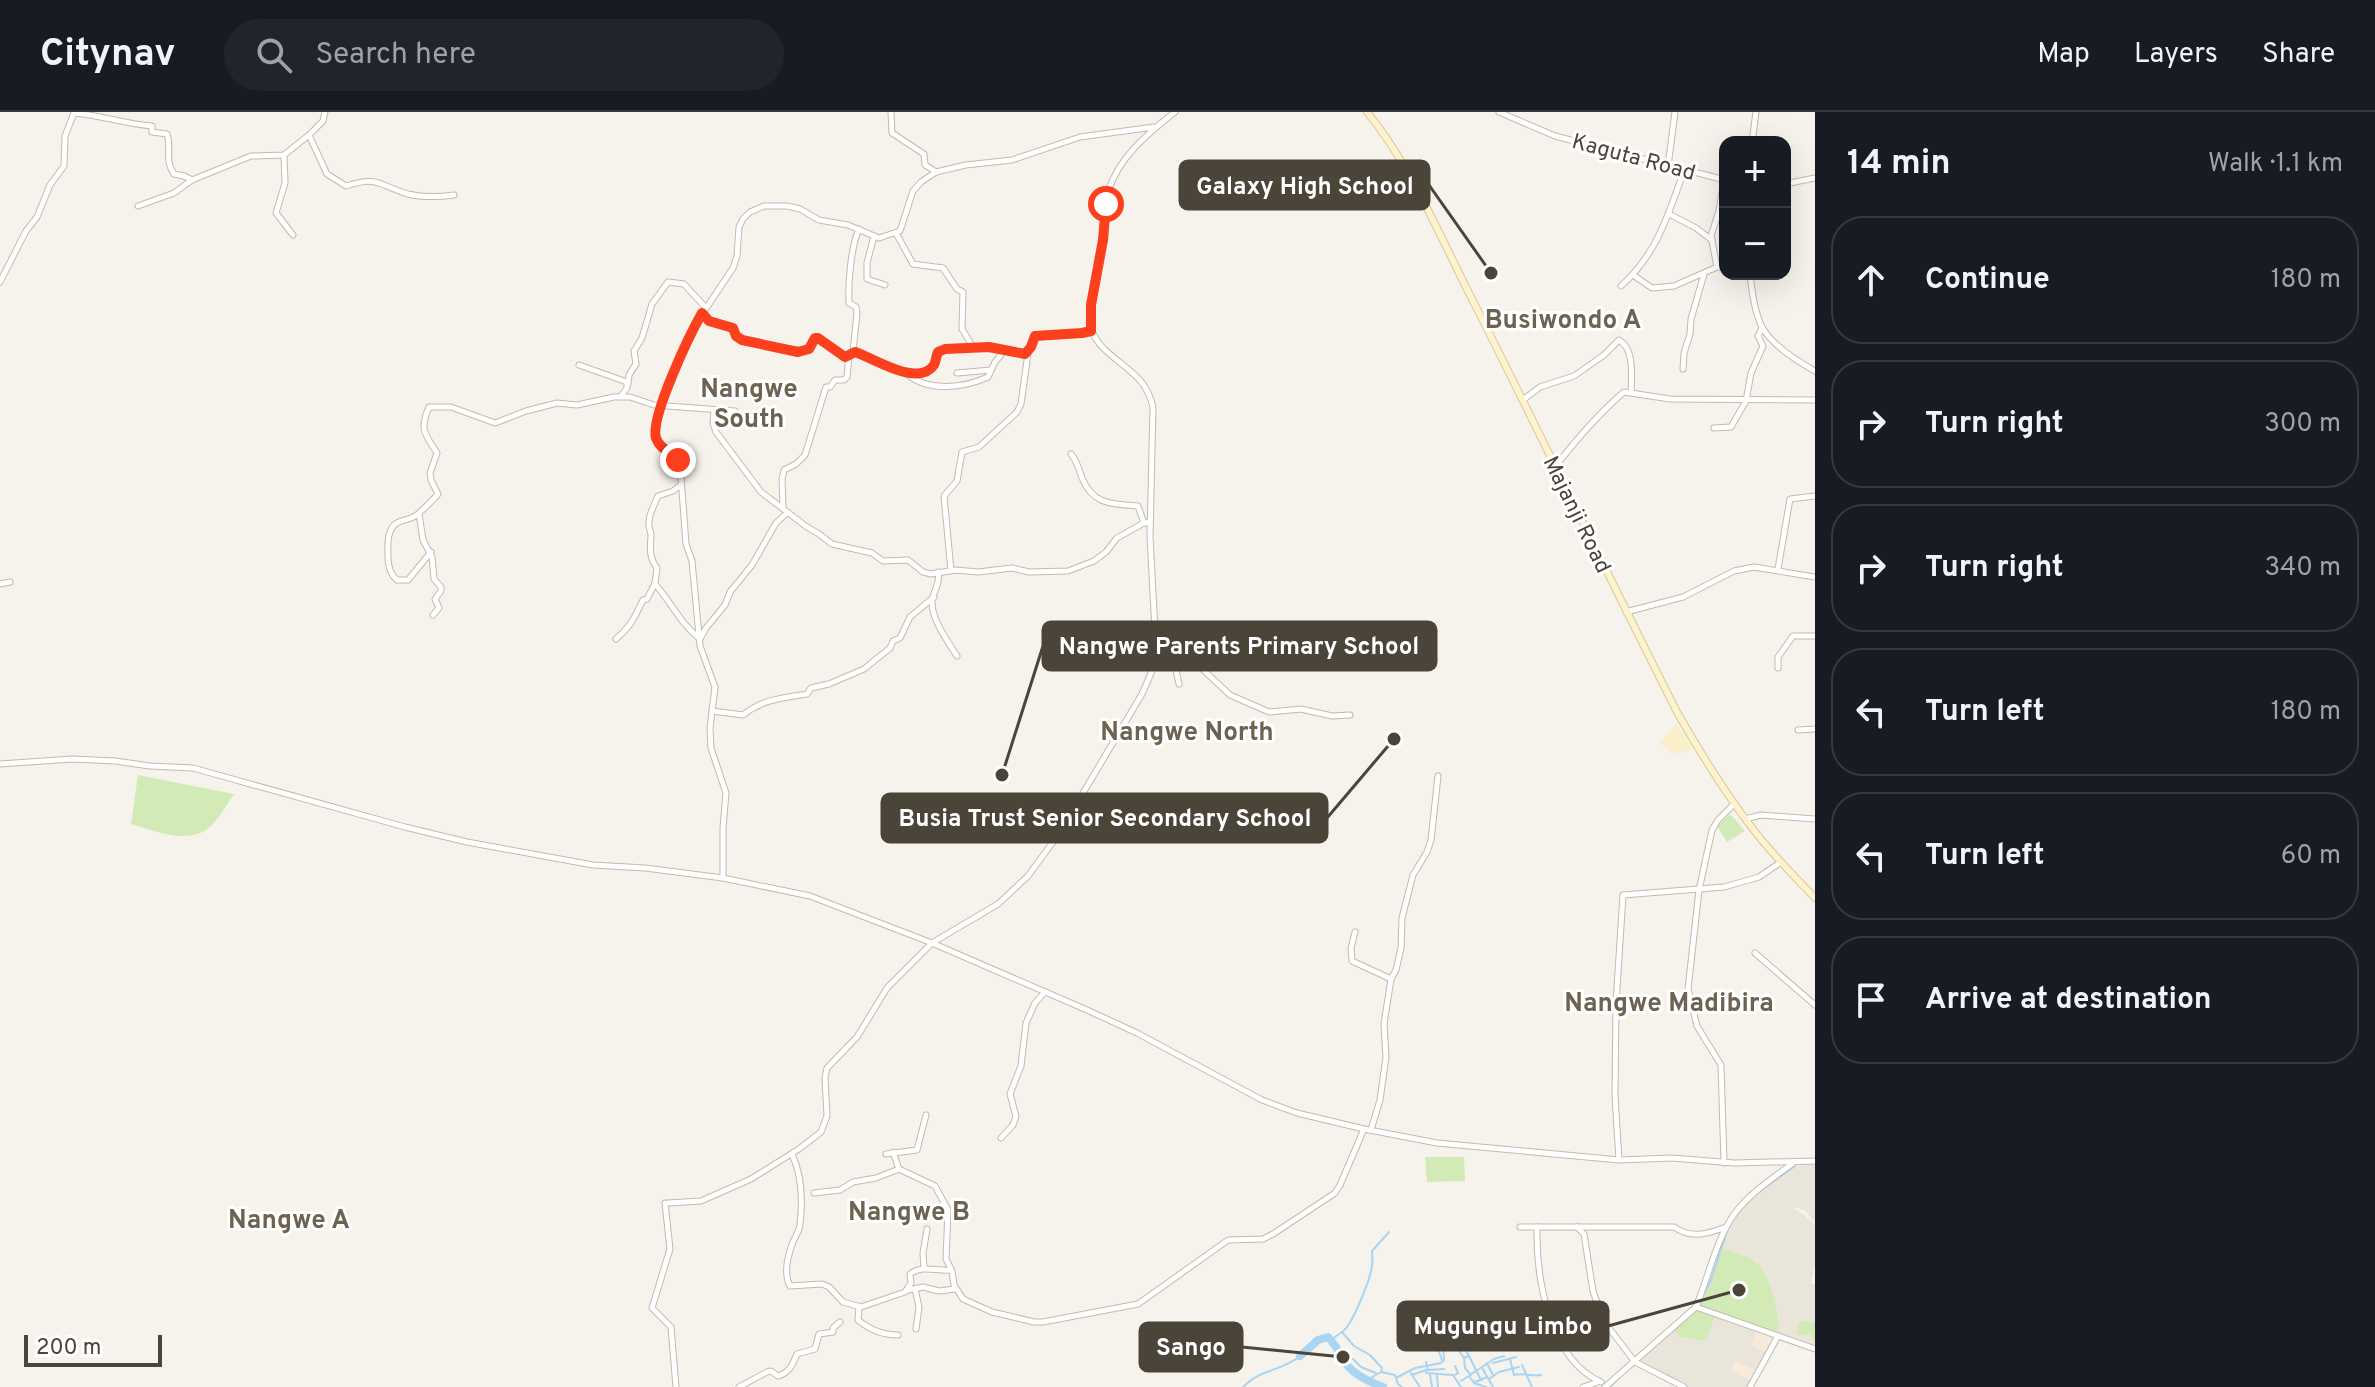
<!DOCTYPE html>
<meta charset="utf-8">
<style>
body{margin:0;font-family:Overpass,sans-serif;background:#20242c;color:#f1f3f6}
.controls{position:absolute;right:24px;top:24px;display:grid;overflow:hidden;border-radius:16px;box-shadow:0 8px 32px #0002}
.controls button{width:72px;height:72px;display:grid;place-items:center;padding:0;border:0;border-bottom:2px solid #363941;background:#171b24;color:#f1f3f6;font:40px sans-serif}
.scale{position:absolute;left:24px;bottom:20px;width:138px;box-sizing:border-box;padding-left:8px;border:4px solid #4b4439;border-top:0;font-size:22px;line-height:28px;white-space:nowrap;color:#4b4439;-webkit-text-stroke:6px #fff;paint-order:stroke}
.stop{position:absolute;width:24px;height:24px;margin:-18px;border:6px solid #fc3f1d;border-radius:50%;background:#fff}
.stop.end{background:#fc3f1d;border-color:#fff;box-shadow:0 2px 8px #0008}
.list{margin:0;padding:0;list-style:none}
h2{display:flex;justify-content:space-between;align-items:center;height:104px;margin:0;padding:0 32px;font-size:34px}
h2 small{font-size:26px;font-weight:400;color:#9ea1a6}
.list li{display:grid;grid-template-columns:52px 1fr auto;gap:24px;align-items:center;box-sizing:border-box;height:128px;margin:0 16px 16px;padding:0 16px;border:2px solid #363941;border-radius:32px}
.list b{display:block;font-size:30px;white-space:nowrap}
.list em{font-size:26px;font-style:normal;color:#9ea1a6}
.icon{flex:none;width:44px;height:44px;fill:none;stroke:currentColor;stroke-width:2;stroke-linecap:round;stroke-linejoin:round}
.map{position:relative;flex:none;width:1815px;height:1275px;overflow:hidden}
header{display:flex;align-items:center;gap:48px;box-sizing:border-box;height:112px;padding:0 40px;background:#171b24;border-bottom:2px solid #363941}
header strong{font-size:38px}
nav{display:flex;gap:44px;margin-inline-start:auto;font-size:28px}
.search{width:560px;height:72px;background:#20242c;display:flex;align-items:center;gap:20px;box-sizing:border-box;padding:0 28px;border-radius:44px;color:#9ea1a6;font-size:30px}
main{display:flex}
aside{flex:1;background:#171b24}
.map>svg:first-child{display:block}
.residential{fill:#eae5da}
.commercial{fill:#f7ead8}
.green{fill:#d2eab5}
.sand{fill:#f9efc9}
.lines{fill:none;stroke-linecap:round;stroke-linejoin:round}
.stream{stroke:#a9d4f2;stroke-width:2}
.river{stroke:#a9d4f2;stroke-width:8}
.street-casing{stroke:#c2bbae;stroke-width:7}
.secondary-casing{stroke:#d6c79b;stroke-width:8}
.street{stroke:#fff;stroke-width:5}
.secondary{stroke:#fff3cd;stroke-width:6}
.route{stroke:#fc3f1d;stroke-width:10}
.labels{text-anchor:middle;stroke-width:6;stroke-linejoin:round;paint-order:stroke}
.street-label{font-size:22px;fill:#4b4439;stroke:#fff}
.quarter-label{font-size:26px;font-weight:bold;fill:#6e6250;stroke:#fff}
.leader{fill:none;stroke:#4b4439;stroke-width:3}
.callout-dot{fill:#4b4439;stroke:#fff;stroke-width:3}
.callout{fill:#4b4439;stroke:#4b4439;stroke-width:3}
.callout-label{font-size:24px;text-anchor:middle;font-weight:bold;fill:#fff}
</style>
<header>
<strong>Citynav</strong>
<div class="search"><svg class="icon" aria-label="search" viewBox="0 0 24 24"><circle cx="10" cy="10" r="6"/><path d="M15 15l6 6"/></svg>Search here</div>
<nav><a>Map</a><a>Layers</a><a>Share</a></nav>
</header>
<main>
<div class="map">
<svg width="1815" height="1275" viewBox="0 0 1815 1275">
<rect width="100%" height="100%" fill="#f6f3ec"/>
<g class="residential">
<polygon points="1815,1052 1815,1110 1805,1099 1796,1095 1794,1097 1803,1102 1815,1113 1815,1152 1811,1171 1815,1172 1815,1235 1776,1220 1779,1217 1778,1204 1770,1175 1761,1156 1756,1149 1721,1136 1728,1115 1747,1090 1795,1054"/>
<polygon points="1715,1205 1756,1220 1752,1233 1767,1240 1756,1259 1735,1249 1731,1259 1752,1268 1748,1275 1687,1275 1639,1248 1673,1218 1708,1224"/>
</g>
<g class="commercial">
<polygon points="1756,1220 1773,1226 1767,1240 1752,1233"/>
<polygon points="1735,1249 1756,1259 1752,1268 1730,1259"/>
</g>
<g class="green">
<path d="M138 663 234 682C227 692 220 705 211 714 189 734 156 719 131 712Z"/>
<polygon points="1730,702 1745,719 1727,730 1717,714"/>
<polygon points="1425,1045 1464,1045 1465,1069 1427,1070"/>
<path d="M1722 1136C1732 1140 1749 1144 1757 1151 1771 1165 1778 1199 1779 1217L1776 1220 1700 1194 1712 1168Z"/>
<polygon points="1696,1198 1715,1205 1708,1224 1702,1229 1679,1224 1673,1218"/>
<polygon points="1805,1209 1815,1211 1815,1230 1810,1222 1798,1223 1796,1220 1800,1210"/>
</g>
<polygon class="sand" points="1675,613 1680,617 1692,636 1687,641 1684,638 1673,642 1660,631"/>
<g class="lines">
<g class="stream">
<polyline points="1760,1079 1795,1054"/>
<polyline points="1703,1184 1711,1168 1727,1119"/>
<polyline points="1703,1195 1720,1201"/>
<polyline points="1410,1213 1419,1223 1436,1232 1442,1248"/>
<path d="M1342 1220C1352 1214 1371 1166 1372 1153 1373 1148 1372 1144 1372 1139L1389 1120"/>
<polyline points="1422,1223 1442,1226 1446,1231 1454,1232 1464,1246 1465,1256 1471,1263"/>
<polyline points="1460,1225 1469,1244 1464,1246"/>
<polyline points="1331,1228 1342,1220 1354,1234 1370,1243 1382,1256 1381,1260"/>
<polyline points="1447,1231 1460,1227"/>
<polyline points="1469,1244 1481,1268"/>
<polyline points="1343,1245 1353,1247 1361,1255 1376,1261"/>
<path d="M1510 1247 1514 1263C1522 1260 1531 1265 1541 1263"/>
<polyline points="1426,1250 1428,1258 1444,1257"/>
<polyline points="1493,1251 1516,1245"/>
<polyline points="1487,1252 1493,1263"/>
<polyline points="1522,1253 1532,1275"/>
<polyline points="1411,1261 1412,1263 1426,1258 1426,1261 1453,1263 1461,1275"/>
<polyline points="1412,1263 1420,1275"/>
<polyline points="1430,1263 1432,1275"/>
<polyline points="1455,1263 1458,1261 1455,1254"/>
<polyline points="1667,1263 1687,1275"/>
<polyline points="1437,1264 1438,1275"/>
<polyline points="1469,1264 1474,1271 1486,1275"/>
<polyline points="1487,1265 1489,1267 1499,1260 1519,1255"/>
<polyline points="1396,1266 1415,1256 1441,1251 1444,1248 1443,1234"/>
<polyline points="1488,1266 1493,1275"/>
<polyline points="1367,1268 1381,1260 1395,1263 1398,1272 1402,1275"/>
<polyline points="1461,1269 1494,1247 1504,1244"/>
<polyline points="1475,1270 1487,1265 1483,1257"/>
<path d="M1243 1275C1261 1256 1281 1260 1300 1244"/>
<polyline points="1610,1275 1621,1264"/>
</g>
<path class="river" d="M1300 1244 1318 1228 1328 1225C1337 1234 1340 1244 1347 1253 1356 1264 1370 1270 1383 1275"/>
<defs>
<g id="street">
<path d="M325 0 323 9 309 23 327 62 346 74C380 63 379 74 408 82 424 86 439 85 454 83"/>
<polyline points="891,0 892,21 924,42 925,53 936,60"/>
<polyline points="1499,0 1555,24 1725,68"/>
<polyline points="1752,30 1756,0"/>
<polyline points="284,43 285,71 276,101 293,123"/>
<polyline points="1668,54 1675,0"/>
<polyline points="1785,72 1815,66"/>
<polyline points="138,94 174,81 192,68"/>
<polyline points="1669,102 1696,116 1712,128"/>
<polyline points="896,121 913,152 943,156 957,177 963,180 962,217 973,235"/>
<polyline points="874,124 867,151 867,167 885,173"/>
<polyline points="1717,155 1711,124 1719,99 1724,68"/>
<path d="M1750 162C1752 179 1754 197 1761 213 1770 232 1797 249 1815 259"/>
<polyline points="1633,163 1652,176 1674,174 1717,155 1725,155"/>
<path d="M0 170 26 119 37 105 50 73 64 54 65 24 74 1C100 3 125 12 152 14V20L167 22C172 36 164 48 174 62L184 64 192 68 251 44 284 43 309 23"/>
<path d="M1621 174C1657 142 1668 103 1684 59"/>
<path d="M702 201 709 209 733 216 736 224C748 231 797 241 809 237L815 226H818L845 245 855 240C874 246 918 276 934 253 936 249 936 244 938 240 946 236 955 237 964 236 991 235 999 238 1025 242L1031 235 1035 224 1082 221 1091 219"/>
<path d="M853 240 857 201 856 195 849 191C848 171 851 134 859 117"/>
<polyline points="579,253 627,270 627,276 621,284"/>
<polyline points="1683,257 1684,241 1690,222 1691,207 1704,162"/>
<polyline points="957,261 991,258"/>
<path d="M908 263C929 280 964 276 988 265L995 250 1005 238"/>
<polyline points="628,272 629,263 636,252 634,239 642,226 652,192 668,170 684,172 706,196"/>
<path d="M1523 288 1540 275 1574 264 1604 243 1619 228C1634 236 1632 264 1631 281"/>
<polyline points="714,299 713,311 716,320 761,380 807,415 819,422 832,432 872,441 883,449 908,448 923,460 931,462 955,458 978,460 1012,456 1029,460 1068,459 1094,449 1106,440 1117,426 1142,412 1150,410"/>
<polyline points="1714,316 1731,315 1746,289 1751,261 1763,234 1758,224 1762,216"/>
<path d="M1071 342C1077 349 1079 357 1082 366 1093 393 1112 392 1138 394L1144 411"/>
<path d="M1555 355C1576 328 1598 302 1624 280L1670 287 1815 288"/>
<polyline points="783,396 782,367 784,358 796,352 805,343 826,275 830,275 835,268 844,268 847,265 849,243"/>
<polyline points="419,402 423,428 432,445 434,467 441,475 441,479 435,487 439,496 433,503"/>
<path d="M431 440 408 468H397C390 462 388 455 388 445 388 438 387 427 390 420 395 406 406 410 415 404 419 402 436 385 438 382L431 368 430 361 437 341C425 322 419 318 429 295H451L495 311 526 299 557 291 577 293 614 285H630L654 293 735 299"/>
<polyline points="1778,457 1790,387 1815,384"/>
<polyline points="951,459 944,384 957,369 962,340 979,335 1017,300 1021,292 1028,241"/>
<path d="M938 460C941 472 932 480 932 491 932 508 948 530 957 544"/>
<polyline points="0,472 10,470"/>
<path d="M655 472C671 490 680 511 699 526"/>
<polyline points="1626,500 1683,485 1734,459 1754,455 1815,465"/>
<path d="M616 527C632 513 634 506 643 488L647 487 655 471 657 456C649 446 650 436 651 424 651 419 648 415 649 410 649 402 655 391 658 384L673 379 681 373"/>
<polyline points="700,527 706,516 725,493 730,480 752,453 776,411 787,401"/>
<polyline points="1156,538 1196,551 1230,583 1269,600 1301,597 1332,604 1350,603"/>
<polyline points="1173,544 1179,572"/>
<polyline points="1778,556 1778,545 1793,524 1815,524"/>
<path d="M712 599 743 603C763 587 783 586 807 582L811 576 829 572 864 557 890 536 893 529 900 526 910 505 934 485"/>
<polyline points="1798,618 1815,617"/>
<polyline points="0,652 72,647 115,649 150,654 193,656 405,715 467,730 593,753 645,756 723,766 810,784 932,831 1087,898 1137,921 1262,988 1297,1001 1364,1017 1437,1031 1619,1048 1672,1046 1734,1051 1815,1049"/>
<polyline points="1745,707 1761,703 1815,707"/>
<polyline points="723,766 723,716 726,681 711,636 710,616 715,575 700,534 692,449 686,432 680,352 658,330 655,321 658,303 693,216 733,156 737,144 739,115 743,107 750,100 764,94 787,94 800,97 819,108 848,113 879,126 900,119 913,79 921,70 936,60 966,53 1012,48 1080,25 1154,15"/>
<polyline points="1355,820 1351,836 1352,849 1391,867"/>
<polyline points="1755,841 1815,893"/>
<polyline points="1371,1018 1380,988 1386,945 1384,912 1391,867 1396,858 1401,836 1402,806 1413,763 1427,740 1431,728 1438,664"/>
<polyline points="1001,1026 1013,1013 1016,1004 1010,982 1021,954 1026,911 1035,891 1044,881"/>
<polyline points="893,1040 899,1057 935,1074 948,1098 946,1147 952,1159 954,1173 963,1187 992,1200 1034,1210 1043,1210 1138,1192 1228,1128 1263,1127 1273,1122 1335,1081 1340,1073 1364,1017"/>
<path d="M792 1042C802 1064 803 1088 800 1112 800 1119 795 1124 793 1130 788 1143 783 1161 790 1174L822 1172 829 1175 843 1190 861 1195 905 1180 911 1171 910 1162C923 1152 937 1160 951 1158"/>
<polyline points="886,1042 917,1038 926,1003"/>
<polyline points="1619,1048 1615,984 1616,891 1623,783 1724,775 1759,765 1781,750"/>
<polyline points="1724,1051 1721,953 1697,914 1688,877 1699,778 1712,718 1718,708 1734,692"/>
<polyline points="814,1081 840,1078 853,1070 876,1066 899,1057"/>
<polyline points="665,1091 670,1137 652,1196 671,1215 676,1275"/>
<path d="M668 1091 701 1089 751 1067 799 1037 821 1020 827 1004 825 966 827 956 857 925 887 876 932 831 998 792 1028 764 1058 723 1142 582 1152 559 1156 538 1150 424 1153 295C1151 287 1148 279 1143 272 1127 250 1092 239 1090 209 1092 182 1100 156 1103 129 1105 113 1103 96 1108 80 1118 46 1148 21 1175 0"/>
<path d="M1520 1115H1674C1691 1127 1708 1122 1726 1115"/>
<path d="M1537 1115C1536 1166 1549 1247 1601 1270"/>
<polyline points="1577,1115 1584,1122 1593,1179 1603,1208 1635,1250 1684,1275"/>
<polyline points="924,1156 923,1141 927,1117"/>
<polyline points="915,1177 919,1195 916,1217"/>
<polyline points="908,1178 923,1175 939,1179 955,1177"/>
<path d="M859 1194 858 1208C870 1218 882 1223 898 1223"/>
<path d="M1696 1195C1708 1166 1717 1125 1735 1101 1750 1081 1773 1066 1793 1051"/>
<path d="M739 1275 767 1260 771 1259 778 1264C790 1261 793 1251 797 1242L815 1237 819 1222 833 1220V1216L840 1210"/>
<polyline points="1583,1275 1598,1270"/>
<polyline points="1605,1275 1696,1195 1815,1237"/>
<polyline points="1750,1275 1778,1224"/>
</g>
<path id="secondary" d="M1367 0C1411 53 1442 129 1474 191 1543 327 1608 464 1677 600 1701 642 1726 683 1756 721 1774 744 1795 765 1815 786"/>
</defs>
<use href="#street" class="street-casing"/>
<use href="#secondary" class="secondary-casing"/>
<use href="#street" class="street"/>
<use href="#secondary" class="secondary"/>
</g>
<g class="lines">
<path class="route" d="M678 348C671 341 659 336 656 326 650 305 690 222 702 201L709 209 733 216 736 224 742 228 798 240 809 237 815 226H818L845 245 855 240C874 246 918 276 934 253 936 249 936 244 938 240L945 237 989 235 1025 242 1031 235 1035 224 1082 221 1091 219V193L1103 128 1106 92"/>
</g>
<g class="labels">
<g class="street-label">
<text transform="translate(1634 44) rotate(15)" y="8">Kaguta Road</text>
<text transform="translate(1578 402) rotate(64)" y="8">Majanji Road</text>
</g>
<g class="quarter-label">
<text x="1563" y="216">Busiwondo A</text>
<text x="749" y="285">Nangwe<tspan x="749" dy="30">South</tspan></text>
<text x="1187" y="628">Nangwe North</text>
<text x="1669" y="899">Nangwe Madibira</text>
<text x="909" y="1108">Nangwe B</text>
<text x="289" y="1116">Nangwe A</text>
</g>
</g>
<path class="leader" d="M1491 161L1429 73M1002 663L1043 534M1394 627L1327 706M1739 1178L1608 1214M1343 1245L1242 1235"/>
<g class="callout-dot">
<circle cx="1491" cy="161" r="8"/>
<circle cx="1002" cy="663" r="8"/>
<circle cx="1394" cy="627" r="8"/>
<circle cx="1739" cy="1178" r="8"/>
<circle cx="1343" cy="1245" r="8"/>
</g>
<g class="callout">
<rect x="1180" y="49" width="249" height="48" rx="8"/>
<rect x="1043" y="510" width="393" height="48" rx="8"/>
<rect x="882" y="682" width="445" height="48" rx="8"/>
<rect x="1398" y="1190" width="210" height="48" rx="8"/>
<rect x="1140" y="1211" width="102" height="48" rx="8"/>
</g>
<g class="callout-label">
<text x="1305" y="82">Galaxy High School</text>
<text x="1239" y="542">Nangwe Parents Primary School</text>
<text x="1105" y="714">Busia Trust Senior Secondary School</text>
<text x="1503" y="1222">Mugungu Limbo</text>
<text x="1191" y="1243">Sango</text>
</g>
</svg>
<div class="controls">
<button>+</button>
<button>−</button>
</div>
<div class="scale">200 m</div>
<div class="stop" style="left:1106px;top:92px"></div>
<div class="stop end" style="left:678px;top:348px"></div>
</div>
<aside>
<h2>14 min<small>Walk · 1.1 km</small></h2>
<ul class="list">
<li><svg class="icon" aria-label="ahead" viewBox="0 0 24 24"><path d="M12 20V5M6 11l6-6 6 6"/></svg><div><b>Continue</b></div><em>180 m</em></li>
<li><svg class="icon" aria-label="right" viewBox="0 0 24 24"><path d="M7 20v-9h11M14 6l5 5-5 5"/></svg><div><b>Turn right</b></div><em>300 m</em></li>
<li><svg class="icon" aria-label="right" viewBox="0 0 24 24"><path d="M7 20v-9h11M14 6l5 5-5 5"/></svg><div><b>Turn right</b></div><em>340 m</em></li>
<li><svg class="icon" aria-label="left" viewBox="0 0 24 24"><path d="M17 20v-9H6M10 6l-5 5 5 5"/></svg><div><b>Turn left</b></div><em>180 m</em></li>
<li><svg class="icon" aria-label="left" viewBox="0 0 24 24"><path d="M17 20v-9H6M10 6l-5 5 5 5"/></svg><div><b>Turn left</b></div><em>60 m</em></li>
<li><svg class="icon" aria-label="arrive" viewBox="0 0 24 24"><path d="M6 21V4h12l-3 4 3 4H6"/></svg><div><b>Arrive at destination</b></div></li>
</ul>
</aside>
</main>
